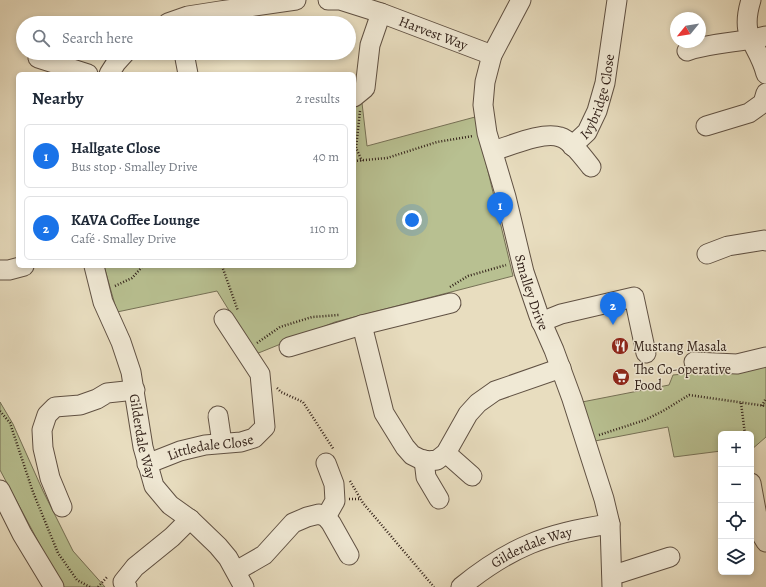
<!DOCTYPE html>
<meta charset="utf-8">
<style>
body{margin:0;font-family:Alegreya,serif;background:#f2f2f3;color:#1f2937}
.controls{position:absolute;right:12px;bottom:12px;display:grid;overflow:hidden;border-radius:6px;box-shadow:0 2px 6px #0003}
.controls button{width:36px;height:36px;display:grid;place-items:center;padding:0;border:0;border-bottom:1px solid #e0e1e3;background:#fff;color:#1f2937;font:20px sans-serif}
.compass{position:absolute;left:670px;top:12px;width:36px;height:36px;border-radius:50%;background:#fff;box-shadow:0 2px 6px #0003;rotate:240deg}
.you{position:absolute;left:412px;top:220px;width:14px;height:14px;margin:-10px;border:3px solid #fff;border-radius:50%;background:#1a73e8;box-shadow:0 0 0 6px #1a73e833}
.badge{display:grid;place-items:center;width:26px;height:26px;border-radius:50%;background:#1a73e8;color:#fff;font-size:13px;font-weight:700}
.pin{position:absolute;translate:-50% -33px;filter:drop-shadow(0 1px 2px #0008)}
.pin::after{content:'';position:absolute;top:21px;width:14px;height:12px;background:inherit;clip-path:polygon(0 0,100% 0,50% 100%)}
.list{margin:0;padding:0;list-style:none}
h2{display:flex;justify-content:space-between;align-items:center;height:52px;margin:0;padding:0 16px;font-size:17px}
h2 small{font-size:13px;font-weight:400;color:#747a83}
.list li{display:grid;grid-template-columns:26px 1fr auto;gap:12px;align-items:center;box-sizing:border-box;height:64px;margin:0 8px 8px;padding:0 8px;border:1px solid #e0e1e3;border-radius:6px}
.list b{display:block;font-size:15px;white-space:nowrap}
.list p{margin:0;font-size:13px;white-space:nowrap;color:#747a83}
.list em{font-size:13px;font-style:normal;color:#747a83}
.icon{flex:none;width:22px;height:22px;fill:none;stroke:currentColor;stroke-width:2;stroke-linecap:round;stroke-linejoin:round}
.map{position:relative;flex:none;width:766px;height:587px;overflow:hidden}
.search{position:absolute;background:#fff;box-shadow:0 2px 6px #0003;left:16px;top:16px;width:340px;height:44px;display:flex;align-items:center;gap:10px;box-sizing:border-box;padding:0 14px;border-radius:22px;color:#747a83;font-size:15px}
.panel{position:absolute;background:#fff;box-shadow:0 2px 6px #0003;left:16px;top:72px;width:340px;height:196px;border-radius:6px}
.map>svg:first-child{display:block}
.green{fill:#b8c091;stroke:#767156}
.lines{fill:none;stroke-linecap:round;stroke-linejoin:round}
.minor-casing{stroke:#605143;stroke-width:21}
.path{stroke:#33221a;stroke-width:2.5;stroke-dasharray:1 2;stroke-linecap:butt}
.minor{stroke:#f0e9d5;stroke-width:19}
.labels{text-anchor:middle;stroke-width:3;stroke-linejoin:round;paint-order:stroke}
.street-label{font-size:14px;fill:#33221a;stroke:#f0e9d5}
.poi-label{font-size:14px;fill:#33221a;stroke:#f0e9d5;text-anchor:start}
</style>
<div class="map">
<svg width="766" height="587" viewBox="0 0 766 587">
<rect width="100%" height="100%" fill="#e8ddbf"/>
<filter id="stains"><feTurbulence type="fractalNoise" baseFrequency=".005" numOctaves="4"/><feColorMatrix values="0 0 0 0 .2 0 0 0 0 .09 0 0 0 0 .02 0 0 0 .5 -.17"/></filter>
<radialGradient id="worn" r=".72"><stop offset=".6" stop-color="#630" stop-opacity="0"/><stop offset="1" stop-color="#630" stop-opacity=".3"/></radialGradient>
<g class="green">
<polygon points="356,103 362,103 367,146 475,117 513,276 335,322 256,354 217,291 117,312 104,266 354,266 354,109"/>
<polygon points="766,363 766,437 751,450 751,434 721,434 721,451 674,457 668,427 595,441 582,402 669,385 673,375 716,371"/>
<polygon points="0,402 13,424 43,491 73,551 105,587 63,587 62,586 0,470"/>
</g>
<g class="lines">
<defs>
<g id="minor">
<path id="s1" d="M328 0H340L381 13 492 55"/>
<path id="s2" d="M521 0 492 55 485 82 483 105 487 133 506 197 524 272 539 316 554 350 572 399 604 499 610 524 612 587"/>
<path d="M751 0C739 39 758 42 766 74"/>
<polyline points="168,23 188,16 220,11 296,0"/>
<path d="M687 51C713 42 740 43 766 36"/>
<polyline points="184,53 188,74"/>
<polyline points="38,58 88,74"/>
<polyline points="109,74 116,63 125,53"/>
<polyline points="354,97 365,88 370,45 381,13"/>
<polyline points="706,126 749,113 763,103 766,93"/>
<path id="s3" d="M572 146 587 132 597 111 605 83 617 0"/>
<path d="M493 151C510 146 543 131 560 137 571 140 584 158 591 167"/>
<polyline points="707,254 728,246 764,240 766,241"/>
<path id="s4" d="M94 266 103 302 121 342 131 372 143 447 154 486 170 505 191 520 218 546 228 558 244 587"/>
<polyline points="0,270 9,270 24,266"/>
<polyline points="541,322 561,314 634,297 646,353"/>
<polyline points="362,325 384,413 405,447 412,455 420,459 428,461 437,460 446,453 468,414 478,403 495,391 561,368"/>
<polyline points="289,347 362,325 451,303"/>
<polyline points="694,362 737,364 766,357"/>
<polyline points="218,416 222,443"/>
<polyline points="446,453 472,476"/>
<polyline points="424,460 426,477 439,499"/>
<path id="s5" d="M147 464 180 451 205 445 241 442 254 438 265 427 260 374 224 319"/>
<polyline points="751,483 760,532 766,542"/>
<polyline points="0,490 22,534 54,587"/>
<polyline points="62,507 50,478 43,448 42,430 47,415 55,407 80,405 97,399 107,393 135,390"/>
<polyline points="326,517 335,501 334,484 326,463"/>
<polyline points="236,571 264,555 293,523 307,517 319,514 326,517 331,523 349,555"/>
<polyline points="612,573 620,573 670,557"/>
<polyline points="127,587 123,582 135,567 172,537 190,519"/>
<path id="s6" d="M461 587C510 547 547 533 610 524"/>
</g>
</defs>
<use href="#minor" class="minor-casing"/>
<g class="path">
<polyline points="360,111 356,148 362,161"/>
<polyline points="354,161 387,158 437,142 473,136"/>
<polyline points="222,266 238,311"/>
<polyline points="115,286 132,278 143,266"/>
<polyline points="450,287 468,276 506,265"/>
<polyline points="257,343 280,327 312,317 339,315"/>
<polyline points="277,388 281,392 303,402 334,450"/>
<polyline points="741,403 745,434"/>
<polyline points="762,406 766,398"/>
<polyline points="0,411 10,423 33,492 58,553 77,580 90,587"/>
<polyline points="599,435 645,420 663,411 689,395 766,406"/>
<polyline points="350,481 363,503 434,587"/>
<polyline points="349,499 360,499"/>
<polyline points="98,587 107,577"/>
</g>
<use href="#minor" class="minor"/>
</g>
<defs>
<symbol id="restaurant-disc" viewBox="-11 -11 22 22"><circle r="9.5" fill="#8f2418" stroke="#f0e9d5"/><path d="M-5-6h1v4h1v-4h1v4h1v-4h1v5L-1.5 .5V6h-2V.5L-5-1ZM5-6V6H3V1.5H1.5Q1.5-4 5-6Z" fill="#fff"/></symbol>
<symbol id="supermarket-disc" viewBox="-11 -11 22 22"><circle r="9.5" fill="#8f2418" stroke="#f0e9d5"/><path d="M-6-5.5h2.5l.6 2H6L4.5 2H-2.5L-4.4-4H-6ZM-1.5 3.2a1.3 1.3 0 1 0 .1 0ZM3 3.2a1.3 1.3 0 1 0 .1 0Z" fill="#fff"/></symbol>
</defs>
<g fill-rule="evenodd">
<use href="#restaurant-disc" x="610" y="336" width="20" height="20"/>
<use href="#supermarket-disc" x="611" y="367" width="20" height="20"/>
</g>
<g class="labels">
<g class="street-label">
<text dy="5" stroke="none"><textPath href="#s1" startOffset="111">Harvest Way</textPath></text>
<text dy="5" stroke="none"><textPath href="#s3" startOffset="58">Ivybridge Close</textPath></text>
<text dy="5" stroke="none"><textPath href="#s2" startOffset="307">Smalley Drive</textPath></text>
<text dy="5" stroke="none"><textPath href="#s4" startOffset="178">Gilderdale Way</textPath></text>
<text dy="5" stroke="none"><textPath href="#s5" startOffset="66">Littledale Close</textPath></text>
<text dy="5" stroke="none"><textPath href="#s6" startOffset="82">Gilderdale Way</textPath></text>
</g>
<g class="poi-label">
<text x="633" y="351">Mustang Masala</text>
<text x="634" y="374">The Co-operative<tspan x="634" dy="16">Food</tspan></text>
</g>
</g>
<rect width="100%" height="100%" filter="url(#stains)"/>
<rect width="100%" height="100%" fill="url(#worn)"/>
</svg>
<div class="controls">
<button>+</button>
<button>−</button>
<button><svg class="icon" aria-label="locate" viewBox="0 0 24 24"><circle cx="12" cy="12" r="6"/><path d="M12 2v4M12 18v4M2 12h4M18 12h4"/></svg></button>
<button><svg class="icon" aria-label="layers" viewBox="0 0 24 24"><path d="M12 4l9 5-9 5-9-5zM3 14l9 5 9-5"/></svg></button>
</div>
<svg class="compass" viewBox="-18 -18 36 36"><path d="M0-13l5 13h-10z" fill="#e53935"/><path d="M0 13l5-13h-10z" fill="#747a83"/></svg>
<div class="you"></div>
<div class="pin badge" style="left:500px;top:225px">1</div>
<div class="pin badge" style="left:613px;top:325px">2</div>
<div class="search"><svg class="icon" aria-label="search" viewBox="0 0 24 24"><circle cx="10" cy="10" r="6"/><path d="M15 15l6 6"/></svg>Search here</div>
<section class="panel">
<h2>Nearby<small>2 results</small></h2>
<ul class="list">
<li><span class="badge">1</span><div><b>Hallgate Close</b><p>Bus stop · Smalley Drive</p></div><em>40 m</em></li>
<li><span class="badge">2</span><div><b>KAVA Coffee Lounge</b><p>Café · Smalley Drive</p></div><em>110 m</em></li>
</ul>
</section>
</div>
